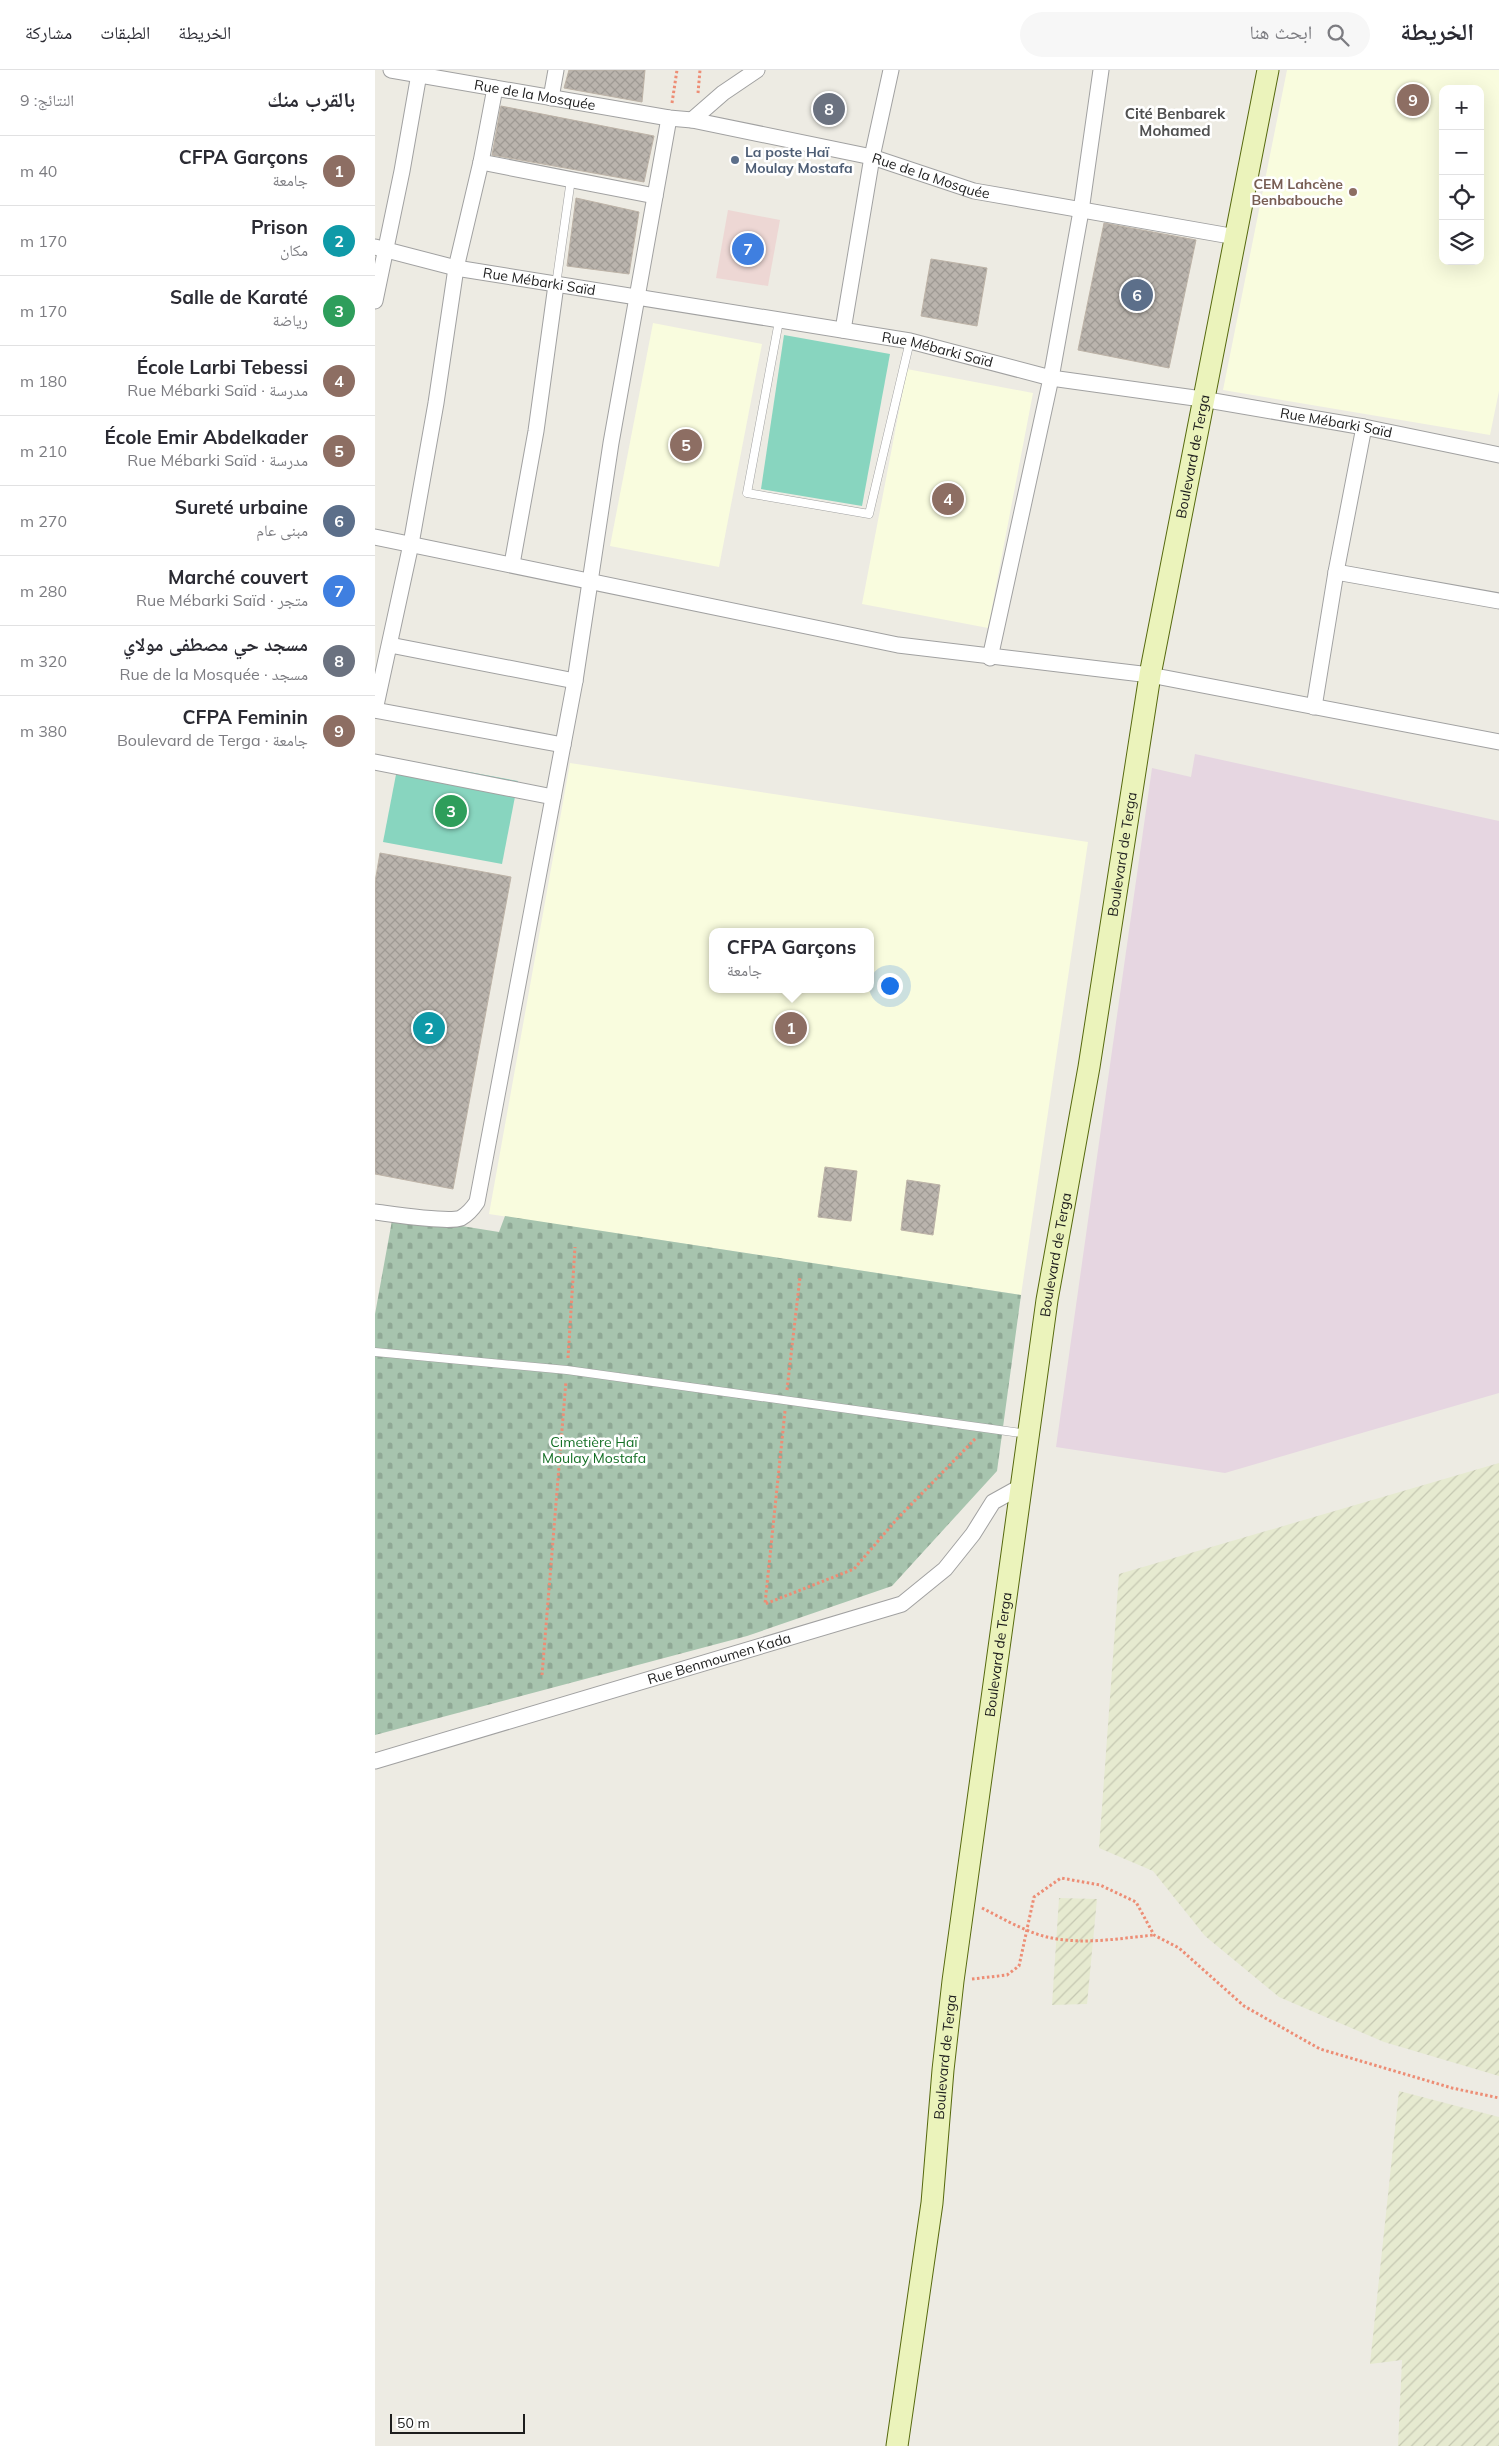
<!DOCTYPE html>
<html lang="ar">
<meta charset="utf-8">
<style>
body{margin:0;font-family:Mulish,"Noto Naskh Arabic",sans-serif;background:#f7f7f7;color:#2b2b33;direction:rtl}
.controls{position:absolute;right:15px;top:15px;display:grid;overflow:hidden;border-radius:10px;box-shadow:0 5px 20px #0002}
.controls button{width:45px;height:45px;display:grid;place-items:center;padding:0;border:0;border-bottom:1px solid #e1e1e2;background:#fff;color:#2b2b33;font:25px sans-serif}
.scale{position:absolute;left:15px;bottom:12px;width:135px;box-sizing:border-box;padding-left:5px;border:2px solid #1d1d1d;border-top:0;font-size:14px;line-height:18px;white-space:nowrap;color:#1d1d1d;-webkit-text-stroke:4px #fff;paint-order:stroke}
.you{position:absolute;left:514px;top:915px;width:18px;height:18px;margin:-12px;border:4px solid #fff;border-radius:50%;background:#1a73e8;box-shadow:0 0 0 8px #1a73e833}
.badge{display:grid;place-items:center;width:32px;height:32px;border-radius:50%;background:#d93025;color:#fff;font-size:16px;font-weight:700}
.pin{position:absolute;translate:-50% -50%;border:2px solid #fff;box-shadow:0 1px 5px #0006}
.popup{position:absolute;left:334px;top:858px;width:165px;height:65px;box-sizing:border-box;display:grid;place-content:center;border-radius:10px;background:#fff;filter:drop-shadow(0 1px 4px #0005);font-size:16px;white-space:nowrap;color:#7c7c81}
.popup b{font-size:19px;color:#2b2b33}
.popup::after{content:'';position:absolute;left:50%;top:100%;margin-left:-10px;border:10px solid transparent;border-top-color:#fff}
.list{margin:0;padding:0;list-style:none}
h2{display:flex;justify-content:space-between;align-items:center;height:65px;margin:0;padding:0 20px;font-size:21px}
h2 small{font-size:16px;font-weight:400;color:#7c7c81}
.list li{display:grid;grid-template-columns:32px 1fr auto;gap:15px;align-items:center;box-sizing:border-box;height:70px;padding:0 20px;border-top:1px solid #e1e1e2}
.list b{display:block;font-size:19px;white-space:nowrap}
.list p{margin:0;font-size:16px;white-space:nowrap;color:#7c7c81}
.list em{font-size:16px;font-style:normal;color:#7c7c81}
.icon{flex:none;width:28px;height:28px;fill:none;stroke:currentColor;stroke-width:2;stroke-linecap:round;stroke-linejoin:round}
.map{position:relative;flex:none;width:1124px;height:2376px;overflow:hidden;direction:ltr}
header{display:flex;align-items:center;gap:30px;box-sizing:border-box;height:70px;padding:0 25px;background:#fff;border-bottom:1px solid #e1e1e2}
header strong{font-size:24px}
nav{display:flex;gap:28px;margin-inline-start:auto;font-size:18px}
.search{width:350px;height:45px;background:#f7f7f7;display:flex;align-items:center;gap:12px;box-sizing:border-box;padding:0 18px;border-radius:28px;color:#7c7c81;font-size:19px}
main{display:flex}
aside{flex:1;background:#fff}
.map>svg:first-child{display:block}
.commercial{fill:#edd7d4}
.education{fill:#f9fcde;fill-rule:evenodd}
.railway{fill:#e6d6e1}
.farmland{fill:url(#farmland-furrows)}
.cemetery{fill:url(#cemetery-stones)}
.pitch{fill:#88d5bf}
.building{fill:url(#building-cross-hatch);stroke:#bdb3a7}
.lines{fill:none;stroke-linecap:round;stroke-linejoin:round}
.service-casing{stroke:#a1a1a1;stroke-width:9}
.minor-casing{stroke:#a1a1a1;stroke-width:17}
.secondary-casing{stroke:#56690e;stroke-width:23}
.path{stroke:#ed8d75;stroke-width:3;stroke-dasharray:2.5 2.5;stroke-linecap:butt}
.service{stroke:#fff;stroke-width:8}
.minor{stroke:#fff;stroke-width:15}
.secondary{stroke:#ebf3bb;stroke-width:21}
.service-dot{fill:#5c6f8a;stroke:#fff;stroke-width:2}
.education-dot{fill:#8d6e63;stroke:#fff;stroke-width:2}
.labels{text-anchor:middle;stroke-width:5;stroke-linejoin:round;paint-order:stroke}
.street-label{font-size:14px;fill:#1d1d1d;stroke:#fff}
.service-label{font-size:14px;font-weight:bold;fill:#4e5e75;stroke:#fff;text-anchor:start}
.education-label{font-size:14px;font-weight:bold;fill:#785e54;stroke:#fff;text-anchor:end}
.park-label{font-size:14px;fill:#157026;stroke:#fff}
.neighbourhood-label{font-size:15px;font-weight:bold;fill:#505050;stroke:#fff}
</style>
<header>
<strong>الخريطة</strong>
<div class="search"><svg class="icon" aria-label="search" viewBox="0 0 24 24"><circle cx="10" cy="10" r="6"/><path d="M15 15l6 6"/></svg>ابحث هنا</div>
<nav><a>الخريطة</a><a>الطبقات</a><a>مشاركة</a></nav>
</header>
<main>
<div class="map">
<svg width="1124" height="2376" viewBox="0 0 1124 2376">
<defs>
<pattern id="farmland-furrows" width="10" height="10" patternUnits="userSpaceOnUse" patternTransform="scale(1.25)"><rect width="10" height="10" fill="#e6ead0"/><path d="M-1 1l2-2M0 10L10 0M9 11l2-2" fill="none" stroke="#c5c8b2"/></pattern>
<pattern id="cemetery-stones" width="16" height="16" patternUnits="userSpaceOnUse" patternTransform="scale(1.25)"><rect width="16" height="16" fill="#a7c4ae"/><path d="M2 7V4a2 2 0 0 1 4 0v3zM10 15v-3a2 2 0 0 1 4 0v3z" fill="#8fa895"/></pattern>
<pattern id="building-cross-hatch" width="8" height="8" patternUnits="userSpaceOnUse" patternTransform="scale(1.25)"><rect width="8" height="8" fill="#bab4ad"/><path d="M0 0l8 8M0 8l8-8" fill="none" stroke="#9f9a94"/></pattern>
</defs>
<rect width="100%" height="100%" fill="#edebe3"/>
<polygon class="commercial" points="353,140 405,150 393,216 341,208"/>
<g class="education">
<path d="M912 0H1124V321L1115 365 848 320ZM1068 19H1105V191H1068Z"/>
<polygon points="278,253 387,274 344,497 235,476"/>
<polygon points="532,299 658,323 613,558 487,534"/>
<path d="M195 693 713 772 646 1225 114 1144ZM337 862H495V919H337Z"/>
</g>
<polygon class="railway" points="820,684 1124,751 1124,1323 850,1403 681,1377 777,698 816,707"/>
<g class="farmland">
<polygon points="1124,1393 1124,2006 1009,1972 904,1927 830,1866 778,1801 724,1778 744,1504"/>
<polygon points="684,1828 722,1829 712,1934 677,1935"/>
<polygon points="1024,2021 1124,2047 1124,2376 1023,2376 1027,2290 995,2294"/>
</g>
<polygon class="cemetery" points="18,1145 124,1162 130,1146 646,1225 622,1401 517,1516 372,1566 0,1665 0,1244"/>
<g class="pitch">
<polygon points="409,265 515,284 487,436 386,419"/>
<polygon points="24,689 143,711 127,794 8,772"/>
</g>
<g class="building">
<polygon points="194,0 270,0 267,32 189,18"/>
<polygon points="126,36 279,66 269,112 117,85"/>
<polygon points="201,128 264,142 254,204 192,196"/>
<polygon points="729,153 821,170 794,298 703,280"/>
<polygon points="556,189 612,198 602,256 546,246"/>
<polygon points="5,783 136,807 78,1119 0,1104 0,812"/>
<polygon points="450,1097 482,1101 476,1151 443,1147"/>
<polygon points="532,1110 565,1115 558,1165 526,1160"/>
</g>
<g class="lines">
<defs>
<g id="service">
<polyline points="181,215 196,109"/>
<polyline points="404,251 372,423 494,444 535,271"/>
<polyline points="0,1282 192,1300 653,1364"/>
</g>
<g id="minor">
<path id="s1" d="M16 0 294 48 317 50 497 87 599 121 861 167"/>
<polyline points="176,28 181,0"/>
<polyline points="317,50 348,23 382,0"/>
<polyline points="106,92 280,126"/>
<path id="s2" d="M0 177 81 198 535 271 676 308 827 329 989 357 1124 385"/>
<polyline points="0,231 27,101 44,4"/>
<polyline points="468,260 497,87 516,0"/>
<polyline points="0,467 523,575 775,605 1124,672"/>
<polyline points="137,494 161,361 181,215"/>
<polyline points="961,502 1124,531"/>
<polyline points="15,575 200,611"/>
<polyline points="615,588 676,308 706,141 726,0"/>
<polyline points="939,637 961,502 989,357"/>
<polyline points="0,640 36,474 61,333 81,198 106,92 120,18"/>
<polyline points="0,640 188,675"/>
<polyline points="0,692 178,727"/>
<path d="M0 1142C16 1144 73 1153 86 1148 93 1144 98 1138 102 1132L200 611 236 373 294 48"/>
<path id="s3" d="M0 1691 527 1534 570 1499 598 1464 618 1432 645 1417"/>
</g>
<g id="secondary">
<path id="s4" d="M522 2376 557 2133 568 2000 578 1911 672 1230 714 997 775 605 893 0"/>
</g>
</defs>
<use href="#service" class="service-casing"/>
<use href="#minor" class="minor-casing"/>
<use href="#secondary" class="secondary-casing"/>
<g class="path">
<polyline points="323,23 325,0"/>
<polyline points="297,33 302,0"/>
<polyline points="193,1288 200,1177"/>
<polyline points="412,1320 425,1207"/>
<polyline points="410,1341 390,1534 479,1499 522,1449 601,1368"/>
<polyline points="167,1605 191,1311"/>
<path d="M607 1838C631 1850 655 1865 682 1869 715 1874 747 1868 779 1865"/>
<polyline points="597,1909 632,1905 644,1896 659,1827 686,1808 725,1815 761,1832 779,1865 804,1878 869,1936 945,1979 1077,2018 1124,2028"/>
</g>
<use href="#service" class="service"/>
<use href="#minor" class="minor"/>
<use href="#secondary" class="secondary"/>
</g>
<circle class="service-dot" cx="360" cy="90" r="5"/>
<circle class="education-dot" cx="978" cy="122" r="5"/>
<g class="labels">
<g class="street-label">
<text dy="5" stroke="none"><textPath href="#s1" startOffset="146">Rue de la Mosquée</textPath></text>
<text dy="5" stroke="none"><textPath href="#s1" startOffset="551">Rue de la Mosquée</textPath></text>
<text dy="5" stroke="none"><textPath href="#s2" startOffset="168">Rue Mébarki Saïd</textPath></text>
<text dy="5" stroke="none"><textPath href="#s2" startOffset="572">Rue Mébarki Saïd</textPath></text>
<text dy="5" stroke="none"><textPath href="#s2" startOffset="978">Rue Mébarki Saïd</textPath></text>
<text dy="5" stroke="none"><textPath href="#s4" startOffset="2012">Boulevard de Terga</textPath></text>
<text dy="5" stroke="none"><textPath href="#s4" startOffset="1608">Boulevard de Terga</textPath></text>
<text dy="5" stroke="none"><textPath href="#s4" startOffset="1202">Boulevard de Terga</textPath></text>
<text dy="5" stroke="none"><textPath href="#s4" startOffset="798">Boulevard de Terga</textPath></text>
<text dy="5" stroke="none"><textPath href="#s3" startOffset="359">Rue Benmoumen Kada</textPath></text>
<text dy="5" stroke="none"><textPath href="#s4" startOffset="392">Boulevard de Terga</textPath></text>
</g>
<g class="service-label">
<text x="370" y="87">La poste Haï<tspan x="370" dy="16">Moulay Mostafa</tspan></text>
</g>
<g class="education-label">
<text x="968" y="119">CEM Lahcène<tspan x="968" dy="16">Benbabouche</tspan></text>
</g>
<g class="park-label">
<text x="219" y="1377">Cimetière Haï<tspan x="219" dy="16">Moulay Mostafa</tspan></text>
</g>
<g class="neighbourhood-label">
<text x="800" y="49">Cité Benbarek<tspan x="800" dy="17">Mohamed</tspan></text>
</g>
</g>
</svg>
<div class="controls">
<button>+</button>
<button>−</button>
<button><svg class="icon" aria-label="locate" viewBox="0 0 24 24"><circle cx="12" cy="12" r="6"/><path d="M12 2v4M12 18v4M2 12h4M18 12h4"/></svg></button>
<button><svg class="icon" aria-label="layers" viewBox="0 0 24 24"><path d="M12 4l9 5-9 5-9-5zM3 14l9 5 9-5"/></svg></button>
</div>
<div class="scale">50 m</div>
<div class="you"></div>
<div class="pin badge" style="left:416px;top:958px;background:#8d6e63">1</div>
<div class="popup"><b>CFPA Garçons</b>جامعة</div>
<div class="pin badge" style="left:54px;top:958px;background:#0f9aa8">2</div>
<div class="pin badge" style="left:76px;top:741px;background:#2e9e5b">3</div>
<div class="pin badge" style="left:573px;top:429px;background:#8d6e63">4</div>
<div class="pin badge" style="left:311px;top:375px;background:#8d6e63">5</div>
<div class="pin badge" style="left:762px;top:225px;background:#5c6f8a">6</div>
<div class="pin badge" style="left:373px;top:179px;background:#3f7fe0">7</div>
<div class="pin badge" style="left:454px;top:39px;background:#6b7280">8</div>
<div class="pin badge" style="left:1038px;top:30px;background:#8d6e63">9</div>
</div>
<aside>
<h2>بالقرب منك<small>النتائج: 9</small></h2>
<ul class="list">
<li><span class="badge" style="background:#8d6e63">1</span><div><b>CFPA Garçons</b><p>جامعة</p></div><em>40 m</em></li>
<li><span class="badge" style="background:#0f9aa8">2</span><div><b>Prison</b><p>مكان</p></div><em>170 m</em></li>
<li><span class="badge" style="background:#2e9e5b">3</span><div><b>Salle de Karaté</b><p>رياضة</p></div><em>170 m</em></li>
<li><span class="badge" style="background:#8d6e63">4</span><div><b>École Larbi Tebessi</b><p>مدرسة · Rue Mébarki Saïd</p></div><em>180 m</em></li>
<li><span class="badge" style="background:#8d6e63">5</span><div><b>École Emir Abdelkader</b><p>مدرسة · Rue Mébarki Saïd</p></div><em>210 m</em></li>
<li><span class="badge" style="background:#5c6f8a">6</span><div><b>Sureté urbaine</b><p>مبنى عام</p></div><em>270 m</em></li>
<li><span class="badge" style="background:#3f7fe0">7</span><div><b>Marché couvert</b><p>متجر · Rue Mébarki Saïd</p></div><em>280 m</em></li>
<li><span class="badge" style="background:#6b7280">8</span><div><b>مسجد حي مصطفى مولاي</b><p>مسجد · Rue de la Mosquée</p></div><em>320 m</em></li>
<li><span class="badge" style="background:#8d6e63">9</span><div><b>CFPA Feminin</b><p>جامعة · Boulevard de Terga</p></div><em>380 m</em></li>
</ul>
</aside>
</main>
